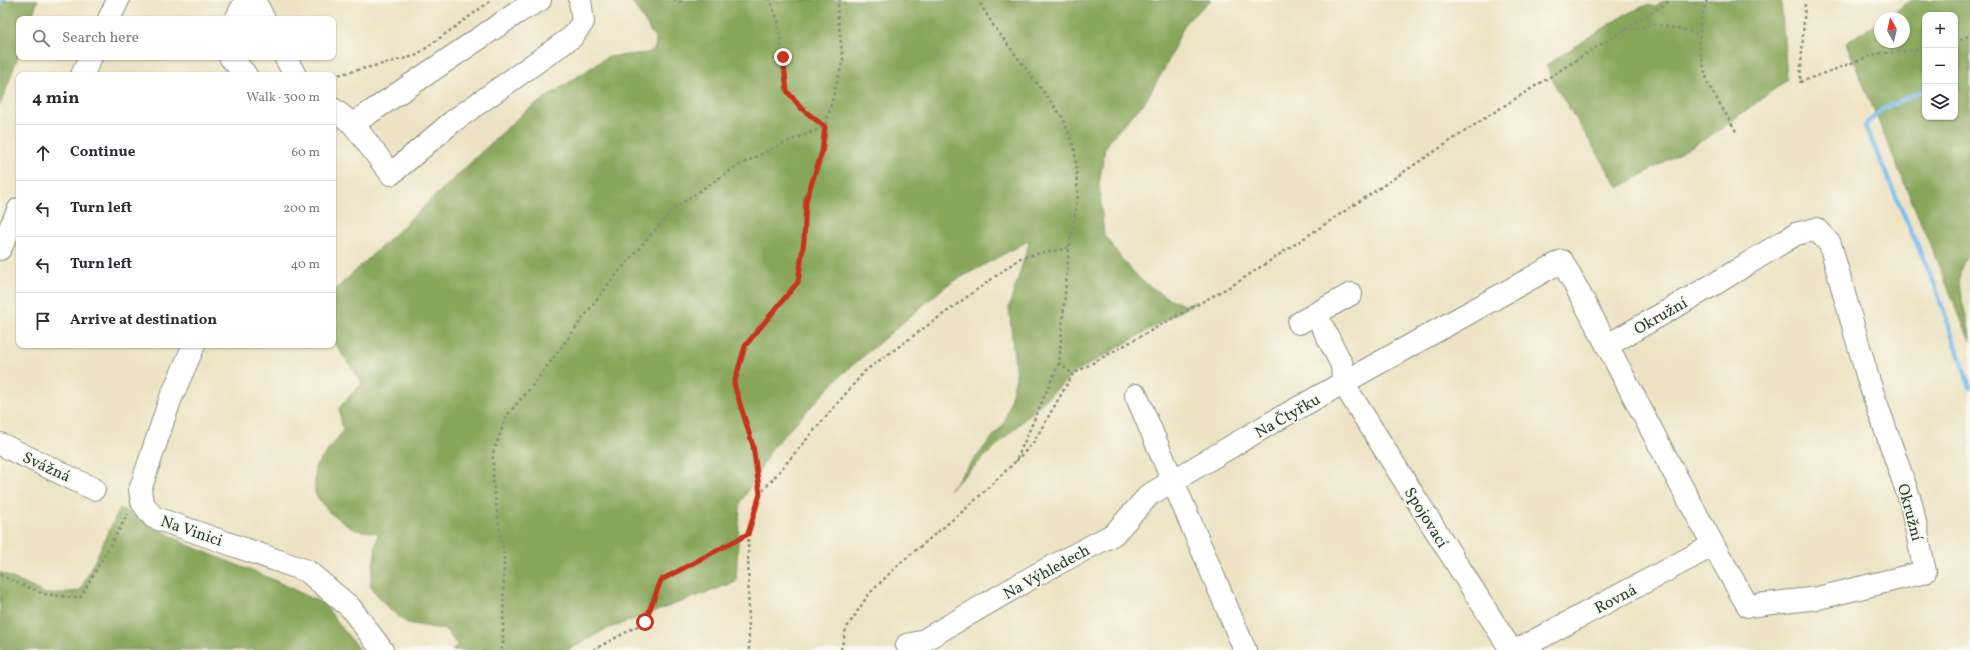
<!DOCTYPE html>
<meta charset="utf-8">
<style>
body{margin:0;font-family:Vollkorn,serif;background:#f2f2f3;color:#2b2b33}
.controls{position:absolute;right:12px;top:12px;display:grid;overflow:hidden;border-radius:8px;box-shadow:0 1px 3px #0004}
.controls button{width:36px;height:36px;display:grid;place-items:center;padding:0;border:0;border-bottom:1px solid #e1e1e2;background:#fff;color:#2b2b33;font:20px sans-serif}
.compass{position:absolute;left:1874px;top:12px;width:36px;height:36px;border-radius:50%;background:#fff;box-shadow:0 1px 3px #0004;rotate:352deg}
.stop{position:absolute;width:12px;height:12px;margin:-9px;border:3px solid #c8321e;border-radius:50%;background:#fff}
.stop.end{background:#c8321e;border-color:#fff;box-shadow:0 1px 4px #0008}
.list{margin:0;padding:0;list-style:none}
h2{display:flex;justify-content:space-between;align-items:center;height:52px;margin:0;padding:0 16px;font-size:17px}
h2 small{font-size:13px;font-weight:400;color:#7c7c81}
.list li{display:grid;grid-template-columns:26px 1fr auto;gap:12px;align-items:center;box-sizing:border-box;height:56px;padding:0 16px;border-top:1px solid #e1e1e2}
.list b{display:block;font-size:15px;white-space:nowrap}
.list em{font-size:13px;font-style:normal;color:#7c7c81}
.icon{flex:none;width:22px;height:22px;fill:none;stroke:currentColor;stroke-width:2;stroke-linecap:round;stroke-linejoin:round}
.map{position:relative;flex:none;width:1970px;height:650px;overflow:hidden}
.search{position:absolute;background:#fff;box-shadow:0 1px 3px #0004;left:16px;top:16px;width:320px;height:44px;display:flex;align-items:center;gap:10px;box-sizing:border-box;padding:0 14px;border-radius:8px;color:#7c7c81;font-size:15px}
.panel{position:absolute;background:#fff;box-shadow:0 1px 3px #0004;left:16px;top:72px;width:320px;height:276px;border-radius:8px}
.map>svg:first-child{display:block}
.forest{fill:#87a65a;stroke:#537247;fill-rule:evenodd}
.lines{fill:none;stroke-linecap:round;stroke-linejoin:round}
.stream{stroke:#79bcef;stroke-width:4.5}
.minor-casing{stroke:#86907c;stroke-width:24}
.path{stroke:#86907c;stroke-width:2.5;stroke-dasharray:3 3;stroke-linecap:butt}
.minor{stroke:#fff;stroke-width:22}
.route{stroke:#c8321e;stroke-width:5}
.labels{text-anchor:middle;stroke-width:3.5;stroke-linejoin:round;paint-order:stroke}
.street-label{font-size:16px;fill:#1f3d34;stroke:#fbf7ec}
</style>
<div class="map">
<svg width="1970" height="650" viewBox="0 0 1970 650">
<rect width="100%" height="100%" fill="#fbf7ec"/>
<filter id="ink" filterUnits="userSpaceOnUse"><feTurbulence type="fractalNoise" baseFrequency=".025" numOctaves="2"/><feDisplacementMap in="SourceGraphic" scale="8" xChannelSelector="R" yChannelSelector="G"/><feConvolveMatrix kernelMatrix="1 2 1 2 8 2 1 2 1" color-interpolation-filters="sRGB"/></filter>
<filter id="wash" filterUnits="userSpaceOnUse"><feTurbulence type="fractalNoise" baseFrequency=".012" numOctaves="4" result="noise"/><feDisplacementMap in="SourceGraphic" scale="16" xChannelSelector="R" yChannelSelector="G"/><feGaussianBlur stdDeviation="0.9" result="paint"/><feColorMatrix in="noise" values="0 0 0 0 0 0 0 0 0 0 0 0 0 0 0 0 0 1.4 0 .05"/><feComposite in="paint" operator="in"/></filter>
<g filter="url(#wash)">
<rect width="100%" height="100%" fill="#ede3c4"/>
<g class="forest">
<polygon points="0,0 38,0 31,19 19,19 19,54 0,105"/>
<polygon points="631,0 1211,0 1185,23 1167,64 1145,102 1115,134 1105,148 1099,184 1104,235 1125,263 1142,281 1164,296 1184,305 1196,302 1073,374 949,490 1005,422 1016,377 1009,307 1030,240 947,285 840,376 772,448 740,504 736,582 604,630 568,650 452,650 457,645 446,630 407,623 388,608 370,586 378,533 355,530 330,513 315,494 315,467 343,431 339,408 362,383 333,341 333,292 523,113 607,57 647,53 655,48 656,40"/>
<polygon points="1669,0 1781,0 1787,80 1715,133 1619,188 1556,87 1546,65 1624,15 1647,5 1654,6"/>
<path d="M1912 0H1970V252C1946 281 1970 311 1970 341L1846 43 1880 21V42H1904V18H1884ZM1925 15H1955V117H1925Z"/>
<polygon points="120,508 188,545 274,580 324,604 359,650 0,650 0,572 46,594 80,591"/>
</g>
<g class="lines">
<g class="stream">
<polyline points="0,4 2,0"/>
<polyline points="1925,90 1882,109 1865,126 1934,283 1970,387"/>
</g>
</g>
</g>
<g filter="url(#ink)">
<g class="lines">
<defs>
<g id="minor">
<polyline points="254,0 264,19"/>
<polyline points="109,19 118,0"/>
<polyline points="236,19 246,0"/>
<polyline points="230,57 246,75"/>
<polyline points="285,57 295,75"/>
<polyline points="82,75 91,57"/>
<polyline points="333,109 353,124 391,174 452,122 572,37 583,22 580,0"/>
<polyline points="353,124 518,12 540,0"/>
<polyline points="0,249 19,209"/>
<polyline points="1316,314 1342,365 1343,383 1511,650"/>
<polyline points="1299,323 1351,294"/>
<polyline points="194,345 170,400 140,490 142,502 153,517 307,571 350,607 382,650"/>
<polyline points="1136,395 1245,650"/>
<polyline points="0,444 94,489"/>
<path d="M907 645 921 642 1036 575 1114 534 1149 495 1271 423 1562 261C1625 376 1682 494 1748 606L1818 598 1925 572 1911 503 1869 382 1830 244 1816 229 1796 234 1718 282 1608 345"/>
<polyline points="1517,650 1712,546"/>
</g>
</defs>
<use href="#minor" class="minor-casing"/>
<g class="path">
<polyline points="674,0 677,3 684,0"/>
<polyline points="1707,0 1701,18 1699,46 1708,84 1737,133"/>
<polyline points="1805,4 1800,82 1876,54 1925,49"/>
<polyline points="1624,31 1654,24 1693,32 1700,36"/>
<polyline points="1955,43 1970,35"/>
<polyline points="333,76 415,56 492,0"/>
<polyline points="1059,363 1073,374"/>
<polyline points="1016,461 1033,443 1073,374 1238,282 1485,118 1671,0"/>
<polyline points="760,493 753,446 734,384 745,346 798,282 804,240 806,200 822,152 825,127 843,60 837,9 840,0"/>
<polyline points="0,575 44,594 80,598 128,514"/>
<polyline points="501,650 503,644 504,556 493,484 493,453 507,415 533,385 610,282 673,209 737,166 784,143 825,127 801,108 787,91 778,21 770,0"/>
<polyline points="593,650 645,622 661,580 748,534"/>
<polyline points="749,650 748,534 760,494 865,371 1022,257 1069,248"/>
<polyline points="841,650 846,629 868,595 898,565 969,506 1016,461 1059,363 1069,248 1078,196 1075,151 1063,118 993,25 978,0"/>
</g>
<use href="#minor" class="minor"/>
</g>
</g>
<g class="lines" filter="url(#ink)">
<polyline class="route" points="645,622 661,580 748,534 760,494 753,446 734,384 745,346 798,282 804,240 806,200 822,152 825,127 801,108 787,91 783,57"/>
</g>
<g class="labels">
<g class="street-label">
<text transform="translate(1660 315) rotate(-30)" y="6">Okružní</text>
<text transform="translate(1287 415) rotate(-30)" y="6">Na Čtyřku</text>
<text transform="translate(47 466) rotate(25)" y="6">Svážná</text>
<text transform="translate(1911 512) rotate(75)" y="6">Okružní</text>
<text transform="translate(1427 517) rotate(58)" y="6">Spojovací</text>
<text transform="translate(192 530) rotate(19)" y="6">Na Vinici</text>
<text transform="translate(1046 571) rotate(-29)" y="6">Na Výhledech</text>
<text transform="translate(1615 598) rotate(-28)" y="6">Rovná</text>
</g>
</g>
</svg>
<div class="controls">
<button>+</button>
<button>−</button>
<button><svg class="icon" aria-label="layers" viewBox="0 0 24 24"><path d="M12 4l9 5-9 5-9-5zM3 14l9 5 9-5"/></svg></button>
</div>
<svg class="compass" viewBox="-18 -18 36 36"><path d="M0-13l5 13h-10z" fill="#e53935"/><path d="M0 13l5-13h-10z" fill="#7c7c81"/></svg>
<div class="stop" style="left:645px;top:622px"></div>
<div class="stop end" style="left:783px;top:57px"></div>
<div class="search"><svg class="icon" aria-label="search" viewBox="0 0 24 24"><circle cx="10" cy="10" r="6"/><path d="M15 15l6 6"/></svg>Search here</div>
<section class="panel">
<h2>4 min<small>Walk · 300 m</small></h2>
<ul class="list">
<li><svg class="icon" aria-label="ahead" viewBox="0 0 24 24"><path d="M12 20V5M6 11l6-6 6 6"/></svg><div><b>Continue</b></div><em>60 m</em></li>
<li><svg class="icon" aria-label="left" viewBox="0 0 24 24"><path d="M17 20v-9H6M10 6l-5 5 5 5"/></svg><div><b>Turn left</b></div><em>200 m</em></li>
<li><svg class="icon" aria-label="left" viewBox="0 0 24 24"><path d="M17 20v-9H6M10 6l-5 5 5 5"/></svg><div><b>Turn left</b></div><em>40 m</em></li>
<li><svg class="icon" aria-label="arrive" viewBox="0 0 24 24"><path d="M6 21V4h12l-3 4 3 4H6"/></svg><div><b>Arrive at destination</b></div></li>
</ul>
</section>
</div>
